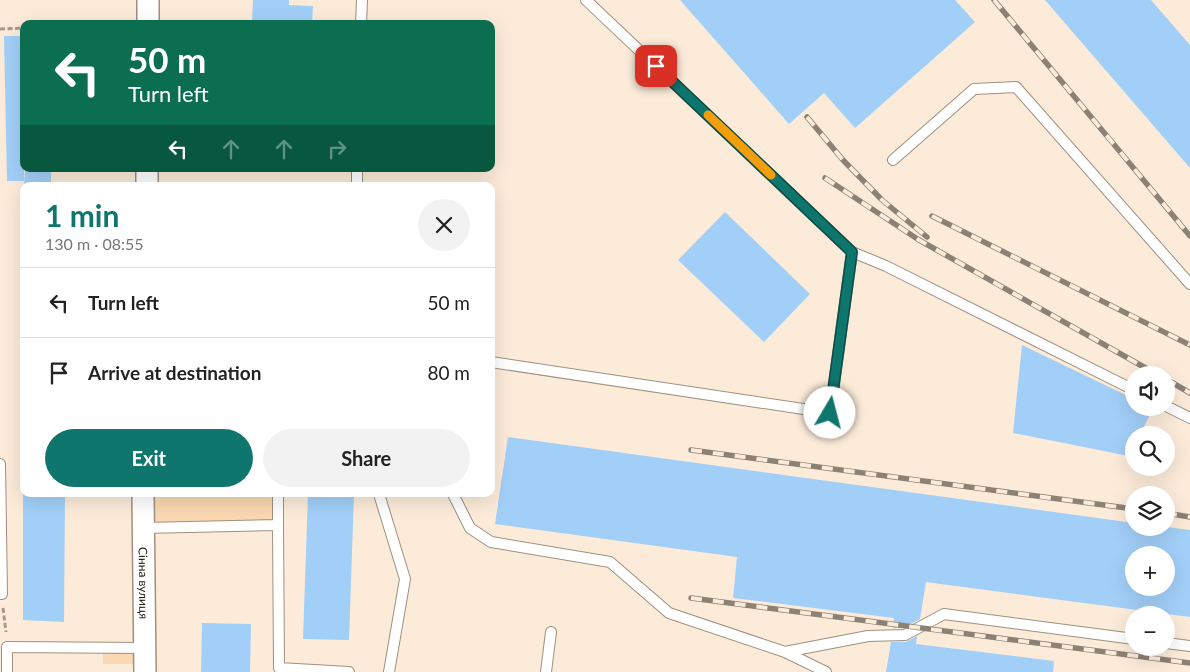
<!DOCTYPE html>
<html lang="en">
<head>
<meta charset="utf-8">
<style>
	:root { --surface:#fff; --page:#f2f2f2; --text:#222; --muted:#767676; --line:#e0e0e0; --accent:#0f766e }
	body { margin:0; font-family:Lato,sans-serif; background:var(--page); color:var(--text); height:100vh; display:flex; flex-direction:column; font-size:19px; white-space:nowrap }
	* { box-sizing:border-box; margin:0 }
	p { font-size:16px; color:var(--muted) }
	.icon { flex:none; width:28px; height:28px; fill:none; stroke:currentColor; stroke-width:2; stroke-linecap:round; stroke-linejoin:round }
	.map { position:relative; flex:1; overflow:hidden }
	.side { position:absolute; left:20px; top:182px; width:475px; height:315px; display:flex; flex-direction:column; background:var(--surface); border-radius:10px; box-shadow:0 5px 20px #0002 }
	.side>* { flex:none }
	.hud { position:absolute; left:20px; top:20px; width:475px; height:152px; border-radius:10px; box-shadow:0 5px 20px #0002; background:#0b6e4f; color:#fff; overflow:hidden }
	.buttons { position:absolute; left:1125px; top:366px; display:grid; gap:10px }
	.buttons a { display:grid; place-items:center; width:50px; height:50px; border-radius:50%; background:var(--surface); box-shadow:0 5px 20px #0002; font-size:25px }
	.pin { position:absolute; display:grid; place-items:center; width:42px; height:42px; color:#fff; margin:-21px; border-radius:10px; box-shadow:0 2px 8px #0006 }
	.me { position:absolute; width:55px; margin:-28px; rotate:8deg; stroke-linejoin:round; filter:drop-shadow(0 0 4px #0008) }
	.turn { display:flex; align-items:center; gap:18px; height:105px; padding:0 25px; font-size:22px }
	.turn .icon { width:65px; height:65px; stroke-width:2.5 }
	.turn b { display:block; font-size:35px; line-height:42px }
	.lanes { display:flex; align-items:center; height:48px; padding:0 25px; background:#0003; justify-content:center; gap:25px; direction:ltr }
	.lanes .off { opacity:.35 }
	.round { display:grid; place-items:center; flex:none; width:52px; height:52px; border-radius:26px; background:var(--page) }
	.headline { display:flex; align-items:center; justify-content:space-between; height:85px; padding:0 25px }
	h1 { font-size:30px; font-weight:700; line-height:38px; color:var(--accent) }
	.button { display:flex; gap:10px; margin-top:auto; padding:10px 25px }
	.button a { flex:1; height:58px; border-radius:30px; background:var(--accent); color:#fff; font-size:20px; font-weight:700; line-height:58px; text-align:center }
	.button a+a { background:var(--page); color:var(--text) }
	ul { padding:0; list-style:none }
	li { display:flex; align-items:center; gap:15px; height:70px; padding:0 25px; border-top:1px solid var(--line) }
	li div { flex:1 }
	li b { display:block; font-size:19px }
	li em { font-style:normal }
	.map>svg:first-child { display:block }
	.green { fill:#fad8b2 }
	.building { fill:#a2cff8; fill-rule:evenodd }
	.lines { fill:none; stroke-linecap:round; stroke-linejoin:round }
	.lane-casing { stroke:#9f907f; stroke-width:12 }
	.street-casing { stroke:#9f907f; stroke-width:24 }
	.path { stroke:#a79a8c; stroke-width:3; stroke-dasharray:5 2.5; stroke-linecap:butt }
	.lane { stroke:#fff; stroke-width:10 }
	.street { stroke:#fff; stroke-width:21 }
	.rail-casing { stroke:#8c8175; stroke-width:5.5 }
	.rail { stroke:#fcebd9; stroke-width:4; stroke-dasharray:11; stroke-linecap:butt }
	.route-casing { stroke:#0a4d48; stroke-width:12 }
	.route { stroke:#0f766e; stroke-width:9 }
	.slow { stroke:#f59e0b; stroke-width:9 }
	.labels { text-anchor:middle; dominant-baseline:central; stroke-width:5; stroke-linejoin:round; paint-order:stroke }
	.street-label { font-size:12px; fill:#241e17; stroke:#fcebd9 }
</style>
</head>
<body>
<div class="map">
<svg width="1190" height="672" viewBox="0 0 1190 672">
	<rect width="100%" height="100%" fill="#fcebd9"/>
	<path class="green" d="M155,494H278V525L155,527Z
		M103,653H135V664H103Z"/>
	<path class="building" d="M253,0H289V5L313,6L312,24H252Z
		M680,0H955L975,22L855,128L824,93L789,124Z
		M1045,0H1151L1190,45V168Z
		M4,36H24V181H7Z
		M25,169H51V186H24Z
		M725,212L810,294L764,342L678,260Z
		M1022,345L1134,399V408H1153L1140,435H1134V447L1129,456L1013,433Z
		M508,437L1134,523V528L1166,527L1190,530V617L926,582L920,619L903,628H893L894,618L733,598L737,557L495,524ZM1134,555H1166V588H1134Z
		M23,494H65L64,622L23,620Z
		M308,494H354L349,640L303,639Z
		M202,623L251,624L250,672H201Z
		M917,636L916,644L1054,661L1053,672H886L891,642H906Z"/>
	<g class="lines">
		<g class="lane-casing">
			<path id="lane" d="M586,0L852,252
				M361,24L362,0
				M893,160L974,89L1016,87L1190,284
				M357,186V169
				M491,362L830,413L852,252L886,266L1134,390
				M1166,406L1190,418
				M0,464L2,594H0
				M379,494L405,579L389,672
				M453,494L470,528L491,542L610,562L669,613L785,652L826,672
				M278,525L279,668L349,672
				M143,528L278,525V494
				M1166,643L1190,646
				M785,652L868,636L905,635L944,614L1134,639
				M7,672V647L145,648
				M546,672L551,632"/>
		</g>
		<g class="street-casing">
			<g id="street">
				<path d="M148,24V0"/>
				<path d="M147,186V169"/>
				<path id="s1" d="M143,494L145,672"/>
			</g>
		</g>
		<path class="path" d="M0,29L24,28
			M3,608L6,632"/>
		<use href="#lane" class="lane"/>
		<use href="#street" class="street"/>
		<g class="rail-casing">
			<path id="rail" d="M994,0L1190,236
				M807,117L843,160L882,200L927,237
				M825,178L919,240L1158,375
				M932,216L1190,345
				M1166,379L1190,393
				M691,450L1134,509
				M1166,513L1190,517
				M691,598L1190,663"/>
		</g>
		<use href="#rail" class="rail"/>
	</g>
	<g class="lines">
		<g class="route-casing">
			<path id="route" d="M656,66L852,252L830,413"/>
		</g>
		<use href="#route" class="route"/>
		<path class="slow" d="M708,115L771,175"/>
	</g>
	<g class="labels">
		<g class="street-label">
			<text stroke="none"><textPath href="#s1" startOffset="89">Сінна вулиця</textPath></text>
		</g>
	</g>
</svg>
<div class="buttons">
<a><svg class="icon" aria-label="sound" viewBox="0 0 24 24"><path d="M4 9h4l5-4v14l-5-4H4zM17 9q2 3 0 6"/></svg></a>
<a><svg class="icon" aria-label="search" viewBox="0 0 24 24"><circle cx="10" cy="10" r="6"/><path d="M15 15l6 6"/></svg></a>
<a><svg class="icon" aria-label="layers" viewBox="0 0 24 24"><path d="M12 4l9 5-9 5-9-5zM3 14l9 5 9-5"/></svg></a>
<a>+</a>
<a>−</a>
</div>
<div class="pin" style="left:656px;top:66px;background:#d93025"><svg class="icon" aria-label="arrive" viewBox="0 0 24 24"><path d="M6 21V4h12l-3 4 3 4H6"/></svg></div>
<svg class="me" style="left:830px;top:413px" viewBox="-20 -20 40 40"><circle r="19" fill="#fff"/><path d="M0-13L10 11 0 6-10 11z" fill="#0f766e"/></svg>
<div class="hud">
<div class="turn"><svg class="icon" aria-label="left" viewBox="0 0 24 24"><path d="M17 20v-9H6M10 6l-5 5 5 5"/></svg><div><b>50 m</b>Turn left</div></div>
<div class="lanes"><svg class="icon" aria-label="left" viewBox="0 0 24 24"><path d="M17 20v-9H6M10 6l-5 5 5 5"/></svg><svg class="icon off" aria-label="ahead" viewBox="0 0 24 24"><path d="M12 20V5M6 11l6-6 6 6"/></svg><svg class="icon off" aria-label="ahead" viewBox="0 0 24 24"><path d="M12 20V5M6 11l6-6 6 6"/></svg><svg class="icon off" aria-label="right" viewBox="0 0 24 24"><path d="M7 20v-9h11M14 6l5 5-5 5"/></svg></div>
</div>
<section class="side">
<div class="headline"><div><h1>1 min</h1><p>130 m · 08:55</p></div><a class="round"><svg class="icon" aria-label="close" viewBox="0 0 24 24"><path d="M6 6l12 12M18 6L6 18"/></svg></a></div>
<ul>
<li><svg class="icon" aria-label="left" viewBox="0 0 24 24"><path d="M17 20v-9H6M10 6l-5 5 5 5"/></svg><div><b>Turn left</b></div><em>50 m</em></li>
<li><svg class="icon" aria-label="arrive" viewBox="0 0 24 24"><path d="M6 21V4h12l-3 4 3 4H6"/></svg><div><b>Arrive at destination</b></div><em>80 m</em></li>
</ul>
<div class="button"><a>Exit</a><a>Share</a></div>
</section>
</div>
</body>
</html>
